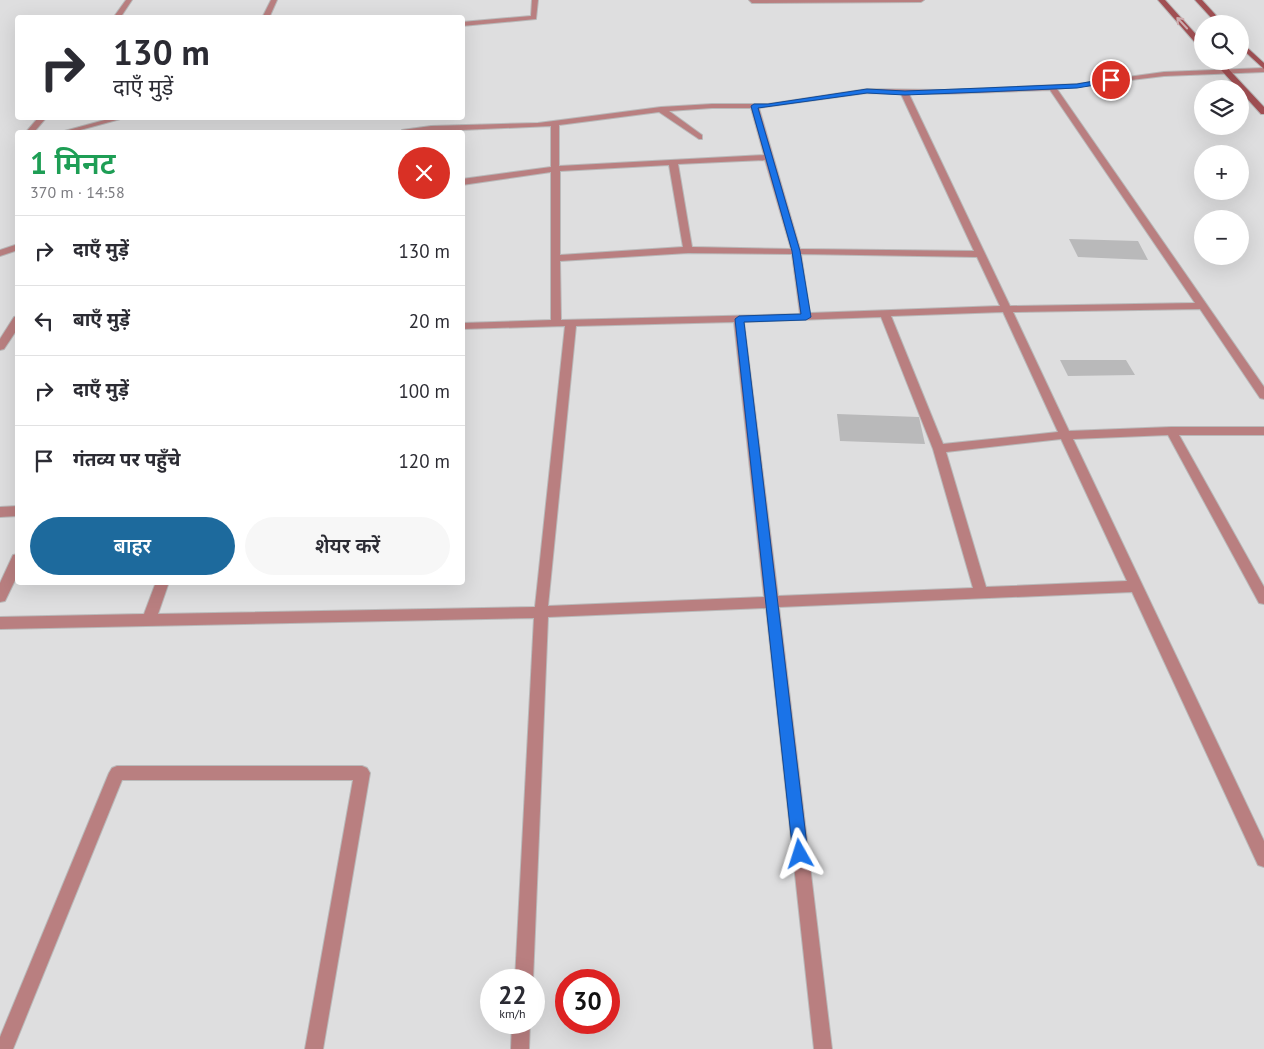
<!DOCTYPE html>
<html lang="hi">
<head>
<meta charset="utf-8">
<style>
	:root { --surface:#fff; --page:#f7f7f7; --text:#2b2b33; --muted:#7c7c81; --line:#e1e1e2; --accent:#1d6a9d }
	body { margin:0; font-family:"PT Sans","Noto Sans Devanagari",sans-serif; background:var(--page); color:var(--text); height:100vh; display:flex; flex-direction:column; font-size:19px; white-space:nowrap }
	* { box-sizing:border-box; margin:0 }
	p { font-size:16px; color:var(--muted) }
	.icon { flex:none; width:28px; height:28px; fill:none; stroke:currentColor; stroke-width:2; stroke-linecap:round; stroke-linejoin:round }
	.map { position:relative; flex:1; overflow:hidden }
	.side { position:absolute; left:15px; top:130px; width:450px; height:455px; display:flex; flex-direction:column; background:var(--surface); border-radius:5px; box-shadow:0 5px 20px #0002 }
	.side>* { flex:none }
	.guide { position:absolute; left:15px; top:15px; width:450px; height:105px; border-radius:5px; box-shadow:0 5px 20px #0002; background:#fff; color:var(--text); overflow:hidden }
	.controls { position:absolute; left:1194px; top:15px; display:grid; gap:10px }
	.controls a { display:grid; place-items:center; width:55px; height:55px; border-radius:50%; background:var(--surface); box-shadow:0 5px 20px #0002; font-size:25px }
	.speed { position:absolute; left:480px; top:969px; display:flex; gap:10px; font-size:25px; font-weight:700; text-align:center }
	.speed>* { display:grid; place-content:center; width:65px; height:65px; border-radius:50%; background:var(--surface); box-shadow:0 5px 20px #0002; line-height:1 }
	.speed small { font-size:12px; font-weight:400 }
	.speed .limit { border:8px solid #d22; background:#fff; color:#111 }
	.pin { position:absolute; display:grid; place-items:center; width:42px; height:42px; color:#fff; margin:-21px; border:2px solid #fff; border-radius:50%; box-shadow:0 1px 5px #0007 }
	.me { position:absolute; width:55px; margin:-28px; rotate:354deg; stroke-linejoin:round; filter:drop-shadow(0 0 4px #0008) }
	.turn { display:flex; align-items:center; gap:18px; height:105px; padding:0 15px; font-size:22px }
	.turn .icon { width:65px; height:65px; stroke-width:2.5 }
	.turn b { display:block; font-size:35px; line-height:42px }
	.round { display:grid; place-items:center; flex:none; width:52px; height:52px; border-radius:26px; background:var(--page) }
	.overview { display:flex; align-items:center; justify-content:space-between; height:85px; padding:0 15px }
	h1 { font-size:30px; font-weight:600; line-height:38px; color:#1e9e55 }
	.cta { display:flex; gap:10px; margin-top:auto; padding:10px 15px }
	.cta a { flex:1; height:58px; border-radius:30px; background:var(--accent); color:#fff; font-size:20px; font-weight:600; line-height:58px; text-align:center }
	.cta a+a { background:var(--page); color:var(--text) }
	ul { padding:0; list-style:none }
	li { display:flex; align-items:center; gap:15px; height:70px; padding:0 15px; border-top:1px solid var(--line) }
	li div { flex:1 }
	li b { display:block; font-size:19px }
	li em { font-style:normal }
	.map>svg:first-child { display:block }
	.building { fill:#b9b9ba }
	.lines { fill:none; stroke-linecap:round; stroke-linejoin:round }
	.street-casing { stroke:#b9b9b9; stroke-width:2 }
	.secondary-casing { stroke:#b9b9b9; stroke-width:2 }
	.street { fill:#b97f80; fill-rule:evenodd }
	.secondary { fill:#a14f53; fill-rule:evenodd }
	.oneway { stroke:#cdadaf }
	.route { fill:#1a73e8; stroke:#114b97 }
</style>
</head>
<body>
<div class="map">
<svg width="1264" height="1049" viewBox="0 0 1264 1049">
	<rect width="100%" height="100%" fill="#dededf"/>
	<path class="building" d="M1069,239L1138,241L1148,260L1078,257Z
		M1060,360H1126L1135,375L1068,376Z
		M837,414L919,417L925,444L840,441Z"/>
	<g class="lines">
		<g class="street-casing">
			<path id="street" d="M126,0H132L120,18H113Z
				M271,0H277L269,18H262Z
				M532,0H538L536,19L462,26V22L531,16Z
				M749,0H924L921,2L752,3Z
				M1264,68V72L1164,76L1057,89L1264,387V399L1260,398L1200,309L1013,312L1069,431L1171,427H1264V435H1179L1264,587V604L1259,603L1168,435L1073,439L1264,841V867L1258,865L1132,592L779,607L832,1049H814L766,608L548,617L533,980H515L534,618L0,629V617L144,614L156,582H169L158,614L535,607L565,326L462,329V323L551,320V172L462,185V179L551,167V126L418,132H401L402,130L431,126L538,123L661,107L712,104H768L867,89L945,90L1077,84L1164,72ZM1050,90L1195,303L1010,306L909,94H945ZM867,93L901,94L974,251L800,249L759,108ZM712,108H751L764,155L559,166V125L659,112L699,139H702V135L669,111ZM765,160L791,249L692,247L678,164ZM669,165L683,247L560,255V171ZM688,253L792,254L800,314L561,320L560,261ZM801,254L977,257L1000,306L810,313ZM1003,312L1058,432L943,444L891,316ZM881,317L933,449L973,588L778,596L744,322ZM734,322L764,597L548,606L576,326ZM1061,439L1127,581L986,587L946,452Z
				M38,118H46L34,132H26Z
				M112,118H124L73,132H61Z
				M18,244V250L0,256V250Z
				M18,316V328L4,349L0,350V339L14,317Z
				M18,506V516L0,517V507Z
				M18,554V574L5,601L0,602V583L13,555Z
				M117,766H362L367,768L370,773L323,1049H305L353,780H122L13,1049H0V1037L109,773L112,768Z
				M512,1022H530L529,1049H511Z"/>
		</g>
		<g class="secondary-casing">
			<path id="secondary" d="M1158,0H1165L1202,41V47H1199Z
				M1195,0H1202L1224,24H1217Z
				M1240,41L1264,63V69L1240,47Z
				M1213,61H1221L1264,107V114H1261Z"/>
		</g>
		<use href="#street" class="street"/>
		<use href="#secondary" class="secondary"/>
	</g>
	<defs><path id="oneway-shaft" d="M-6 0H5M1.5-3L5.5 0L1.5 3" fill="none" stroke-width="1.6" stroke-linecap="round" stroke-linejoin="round" transform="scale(1.25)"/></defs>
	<use class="oneway" href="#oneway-shaft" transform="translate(1182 23) rotate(-133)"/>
	<path class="route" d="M1111,78L1113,79V82L1077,88L984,92L905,95L867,93L758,108L800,251L811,317L806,320L744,322L808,854L806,860L800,862L795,860L793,854L735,319L739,316L801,314L792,251L751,106L754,104H768L867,89L905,91L984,88L1077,84Z"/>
</svg>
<div class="controls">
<a><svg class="icon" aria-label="search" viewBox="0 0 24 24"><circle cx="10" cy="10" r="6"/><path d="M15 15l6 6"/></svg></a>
<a><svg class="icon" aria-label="layers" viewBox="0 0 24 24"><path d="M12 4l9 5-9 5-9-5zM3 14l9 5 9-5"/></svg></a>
<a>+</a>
<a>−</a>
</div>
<div class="speed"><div>22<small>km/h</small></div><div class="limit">30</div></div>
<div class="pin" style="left:1111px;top:80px;background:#d93025"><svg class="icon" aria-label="arrive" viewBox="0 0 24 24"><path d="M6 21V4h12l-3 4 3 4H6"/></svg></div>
<svg class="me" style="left:800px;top:854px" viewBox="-20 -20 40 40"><path d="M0-17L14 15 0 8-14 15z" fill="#1a73e8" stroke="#fff" stroke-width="4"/></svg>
<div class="guide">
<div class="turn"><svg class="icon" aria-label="right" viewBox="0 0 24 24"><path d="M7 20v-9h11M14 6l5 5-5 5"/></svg><div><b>130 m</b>दाएँ मुड़ें</div></div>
</div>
<section class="side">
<div class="overview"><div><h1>1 मिनट</h1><p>370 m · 14:58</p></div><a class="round" style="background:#d93025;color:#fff"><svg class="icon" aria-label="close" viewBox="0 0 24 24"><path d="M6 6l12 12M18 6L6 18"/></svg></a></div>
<ul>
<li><svg class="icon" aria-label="right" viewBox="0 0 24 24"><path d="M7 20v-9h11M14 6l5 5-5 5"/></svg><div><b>दाएँ मुड़ें</b></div><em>130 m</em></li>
<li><svg class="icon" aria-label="left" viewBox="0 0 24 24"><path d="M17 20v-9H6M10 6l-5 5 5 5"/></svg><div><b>बाएँ मुड़ें</b></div><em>20 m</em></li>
<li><svg class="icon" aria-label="right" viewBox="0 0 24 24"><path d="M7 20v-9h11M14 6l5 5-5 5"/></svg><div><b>दाएँ मुड़ें</b></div><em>100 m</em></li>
<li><svg class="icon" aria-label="arrive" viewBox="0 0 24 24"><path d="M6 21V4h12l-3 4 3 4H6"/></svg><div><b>गंतव्य पर पहुँचे</b></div><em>120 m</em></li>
</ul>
<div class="cta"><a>बाहर</a><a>शेयर करें</a></div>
</section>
</div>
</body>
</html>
